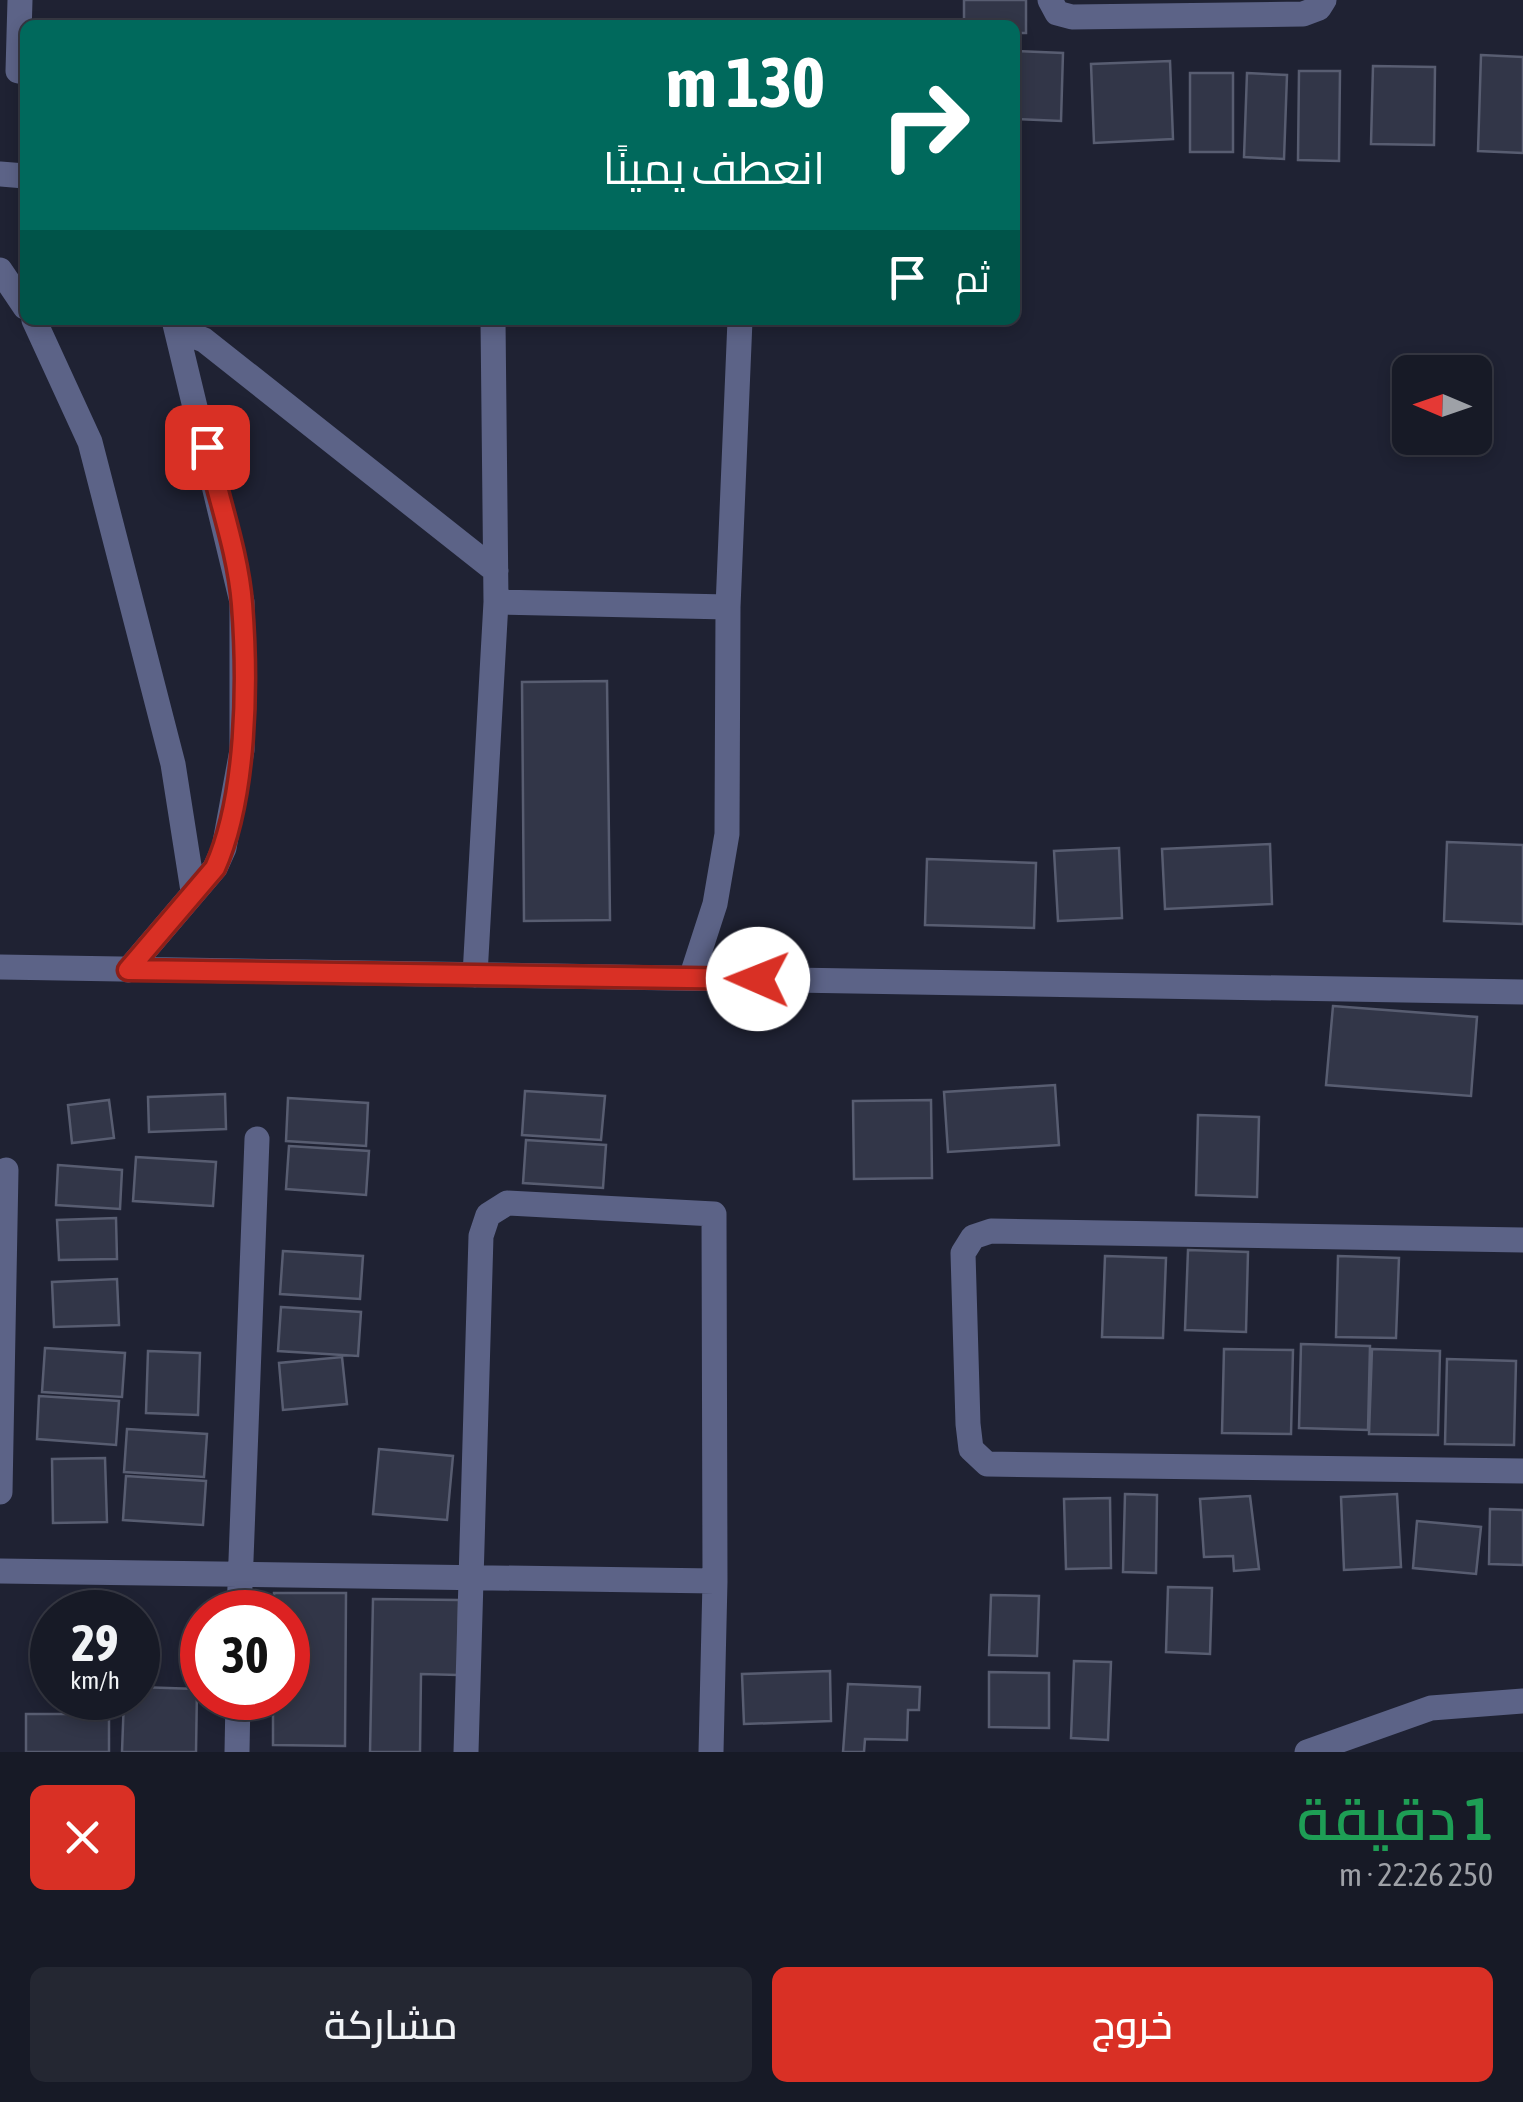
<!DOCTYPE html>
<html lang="ar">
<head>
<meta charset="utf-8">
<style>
	:root { --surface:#171a26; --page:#242732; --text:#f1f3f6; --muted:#9ea1a7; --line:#363843; --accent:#d93025 }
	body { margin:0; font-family:"Asap Condensed",Cairo,sans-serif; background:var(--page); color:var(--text); direction:rtl; height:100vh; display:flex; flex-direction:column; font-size:38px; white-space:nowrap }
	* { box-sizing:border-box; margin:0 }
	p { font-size:32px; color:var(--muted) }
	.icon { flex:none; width:55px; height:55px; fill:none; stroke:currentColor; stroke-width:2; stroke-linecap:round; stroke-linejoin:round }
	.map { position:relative; height:1752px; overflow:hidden; direction:ltr }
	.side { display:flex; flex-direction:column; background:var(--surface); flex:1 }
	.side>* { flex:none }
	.guide { position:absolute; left:20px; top:20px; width:1000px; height:305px; border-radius:15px; box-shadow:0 5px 15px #0003,0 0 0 2px var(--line); direction:rtl; background:#00695c; color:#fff; overflow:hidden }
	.needle { width:65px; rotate:272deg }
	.tools { position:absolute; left:1392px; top:355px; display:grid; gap:20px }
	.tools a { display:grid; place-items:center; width:100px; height:100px; border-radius:15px; background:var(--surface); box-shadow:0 5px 15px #0003,0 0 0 2px var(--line); font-size:50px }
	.speed { position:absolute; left:30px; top:1590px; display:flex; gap:20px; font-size:50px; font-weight:700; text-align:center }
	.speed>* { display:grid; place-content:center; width:130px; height:130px; border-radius:50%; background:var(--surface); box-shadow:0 5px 15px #0003,0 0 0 2px var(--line); line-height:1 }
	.speed small { font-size:25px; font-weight:400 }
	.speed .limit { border:15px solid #d22; background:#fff; color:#111 }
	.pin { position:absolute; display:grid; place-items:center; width:85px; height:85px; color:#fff; margin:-42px; border-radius:20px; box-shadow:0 5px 15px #0006 }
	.me { position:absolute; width:110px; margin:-55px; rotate:271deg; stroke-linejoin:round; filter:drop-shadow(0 0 8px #0008) }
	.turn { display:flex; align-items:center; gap:35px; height:210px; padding:0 30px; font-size:45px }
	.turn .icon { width:130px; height:130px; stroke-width:2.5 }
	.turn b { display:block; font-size:70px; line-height:85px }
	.then { display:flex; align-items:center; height:95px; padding:0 30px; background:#0003; gap:20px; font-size:38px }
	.round { display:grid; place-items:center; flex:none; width:105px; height:105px; border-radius:15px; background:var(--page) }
	.overview { display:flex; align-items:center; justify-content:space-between; height:170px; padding:0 30px }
	h1 { font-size:60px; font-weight:600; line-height:75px; color:#1e9e55 }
	.cta { display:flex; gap:20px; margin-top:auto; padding:20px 30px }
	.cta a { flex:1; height:115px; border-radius:15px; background:var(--accent); color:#fff; font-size:40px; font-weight:600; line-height:115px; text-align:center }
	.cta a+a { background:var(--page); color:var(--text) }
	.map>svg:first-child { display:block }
	.building { fill:#323648; stroke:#585d71; stroke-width:2.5 }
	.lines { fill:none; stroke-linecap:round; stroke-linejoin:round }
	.minor { stroke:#5c6387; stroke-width:25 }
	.route-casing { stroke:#8d1f18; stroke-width:25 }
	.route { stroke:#d93025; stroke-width:18 }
</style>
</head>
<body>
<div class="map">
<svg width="1523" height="1752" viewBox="0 0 1523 1752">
	<rect width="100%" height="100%" fill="#1f2233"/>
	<path class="building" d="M964,0H1026V33H1015V25H964Z
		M1015,51L1063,53L1061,121L1015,119Z
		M1481,55L1523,57V153L1478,151Z
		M1170,61L1173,139L1094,143L1091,64Z
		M1373,66L1435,67L1434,145L1371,144Z
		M1299,71H1340L1339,161L1298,160Z
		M1190,73H1233V152H1190Z
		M1247,73L1287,75L1284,159L1244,157Z
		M607,681L610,920L524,921L522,682Z
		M1447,842L1523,845V924L1444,921Z
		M1270,844L1272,904L1165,909L1162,849Z
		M1119,848L1122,918L1058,921L1054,851Z
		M927,859L1036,863L1034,928L925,925Z
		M1333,1006L1477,1017L1471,1096L1326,1085Z
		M1055,1085L1059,1145L948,1152L944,1092Z
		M525,1091L605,1096L601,1140L522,1135Z
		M225,1094L226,1129L149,1132L148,1097Z
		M288,1098L368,1103L366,1146L286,1141Z
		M109,1100L114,1138L72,1143L68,1105Z
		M931,1100L932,1178L854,1179L853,1101Z
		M1198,1115L1259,1117L1257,1197L1196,1195Z
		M526,1140L606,1145L603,1188L523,1183Z
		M289,1146L369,1151L366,1195L286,1189Z
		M136,1157L216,1162L213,1206L133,1201Z
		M58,1165L122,1170L120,1209L56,1205Z
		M116,1218L117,1259L59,1260L57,1220Z
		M1188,1250L1248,1252L1246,1332L1185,1330Z
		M283,1251L363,1256L360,1299L280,1294Z
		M1105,1256L1166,1258L1163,1338L1102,1337Z
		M1338,1256L1399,1258L1396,1338L1336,1337Z
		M117,1279L119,1325L54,1327L52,1282Z
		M281,1307L361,1312L358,1356L278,1351Z
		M1301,1344L1370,1346L1368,1430L1299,1428Z
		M45,1348L125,1353L122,1397L42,1392Z
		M1224,1349L1293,1350L1291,1434L1222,1433Z
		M1372,1349L1440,1351L1438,1435L1369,1434Z
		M148,1351L200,1353L198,1415L146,1413Z
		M342,1357L347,1404L283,1410L279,1363Z
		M1447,1359L1516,1361L1514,1445L1445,1444Z
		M39,1396L119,1401L116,1445L37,1439Z
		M127,1429L207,1434L204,1477L124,1472Z
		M379,1449L453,1456L447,1520L373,1514Z
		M105,1458L107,1522L53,1523L52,1459Z
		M126,1476L206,1481L203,1525L123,1520Z
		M1125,1494L1157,1495L1156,1573L1123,1572Z
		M1397,1494L1401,1567L1344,1570L1341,1497Z
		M1250,1496L1259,1569L1234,1571L1233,1556L1204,1557L1200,1499Z
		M1110,1498L1111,1568L1066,1569L1064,1499Z
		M1490,1509L1523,1510V1565L1489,1564Z
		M1417,1521L1481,1527L1476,1574L1413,1568Z
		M1168,1587L1212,1588L1210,1654L1166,1652Z
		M274,1593H346L345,1746L273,1745V1698H288V1612H274Z
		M991,1595L1039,1596L1037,1656L989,1655Z
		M373,1599L459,1600L458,1675L421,1674L420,1752H370Z
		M1074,1661L1111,1662L1108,1740L1071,1738Z
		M830,1671L831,1721L744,1724L742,1674Z
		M989,1672L1049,1673V1728L989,1727Z
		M848,1684L920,1687L919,1710H908L907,1740L865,1739L864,1752H843Z
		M138,1687L197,1689L196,1752H122L124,1698H138Z
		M26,1714H109V1752H26Z"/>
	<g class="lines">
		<path class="minor" d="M1050,0L1057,13L1072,17L1303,14L1319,8L1324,0
			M18,71L20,0
			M0,174L25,176
			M0,270L25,307
			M34,320L90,442L173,764L193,891
			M181,331L204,340L496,571
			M496,602L728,607
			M0,967L1523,992
			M128,970L215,868L224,848L242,750V602L174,320
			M475,975L496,602L493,320
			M691,978L715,904L727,834L728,607L740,320
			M1523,1240L991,1231L973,1237L963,1253L968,1424L971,1449L987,1464L1523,1471
			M0,1492L6,1170
			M0,1571L715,1581L711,1752
			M239,1612L257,1139
			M237,1752L238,1698
			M466,1752L481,1236L488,1215L507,1203L714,1214L715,1581
			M1307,1752L1431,1708L1523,1701"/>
	</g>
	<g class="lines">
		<g class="route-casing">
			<path id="route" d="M207,447C218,498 238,552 242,604C248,682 247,797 215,868L128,970L758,979"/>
		</g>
		<use href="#route" class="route"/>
	</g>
</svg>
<div class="tools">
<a><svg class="needle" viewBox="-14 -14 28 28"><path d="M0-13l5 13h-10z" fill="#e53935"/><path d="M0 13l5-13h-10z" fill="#9ea1a7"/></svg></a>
</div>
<div class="speed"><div>29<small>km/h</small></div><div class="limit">30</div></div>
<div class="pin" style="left:207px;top:447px;background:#d93025"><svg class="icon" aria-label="arrive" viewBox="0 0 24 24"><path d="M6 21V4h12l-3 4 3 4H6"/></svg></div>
<svg class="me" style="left:758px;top:979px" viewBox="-20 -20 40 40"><circle r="19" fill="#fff"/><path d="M0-13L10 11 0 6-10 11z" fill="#d93025"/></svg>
<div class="guide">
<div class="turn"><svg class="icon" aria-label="right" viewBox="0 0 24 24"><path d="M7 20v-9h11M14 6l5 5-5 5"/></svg><div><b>130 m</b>انعطف يمينًا</div></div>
<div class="then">ثم<svg class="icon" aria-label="arrive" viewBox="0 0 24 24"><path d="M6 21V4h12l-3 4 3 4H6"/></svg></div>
</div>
</div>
<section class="side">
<div class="overview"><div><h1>1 دقيقة</h1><p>250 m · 22:26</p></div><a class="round" style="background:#d93025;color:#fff"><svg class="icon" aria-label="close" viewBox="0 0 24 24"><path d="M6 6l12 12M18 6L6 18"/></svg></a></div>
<div class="cta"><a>خروج</a><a>مشاركة</a></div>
</section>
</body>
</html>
